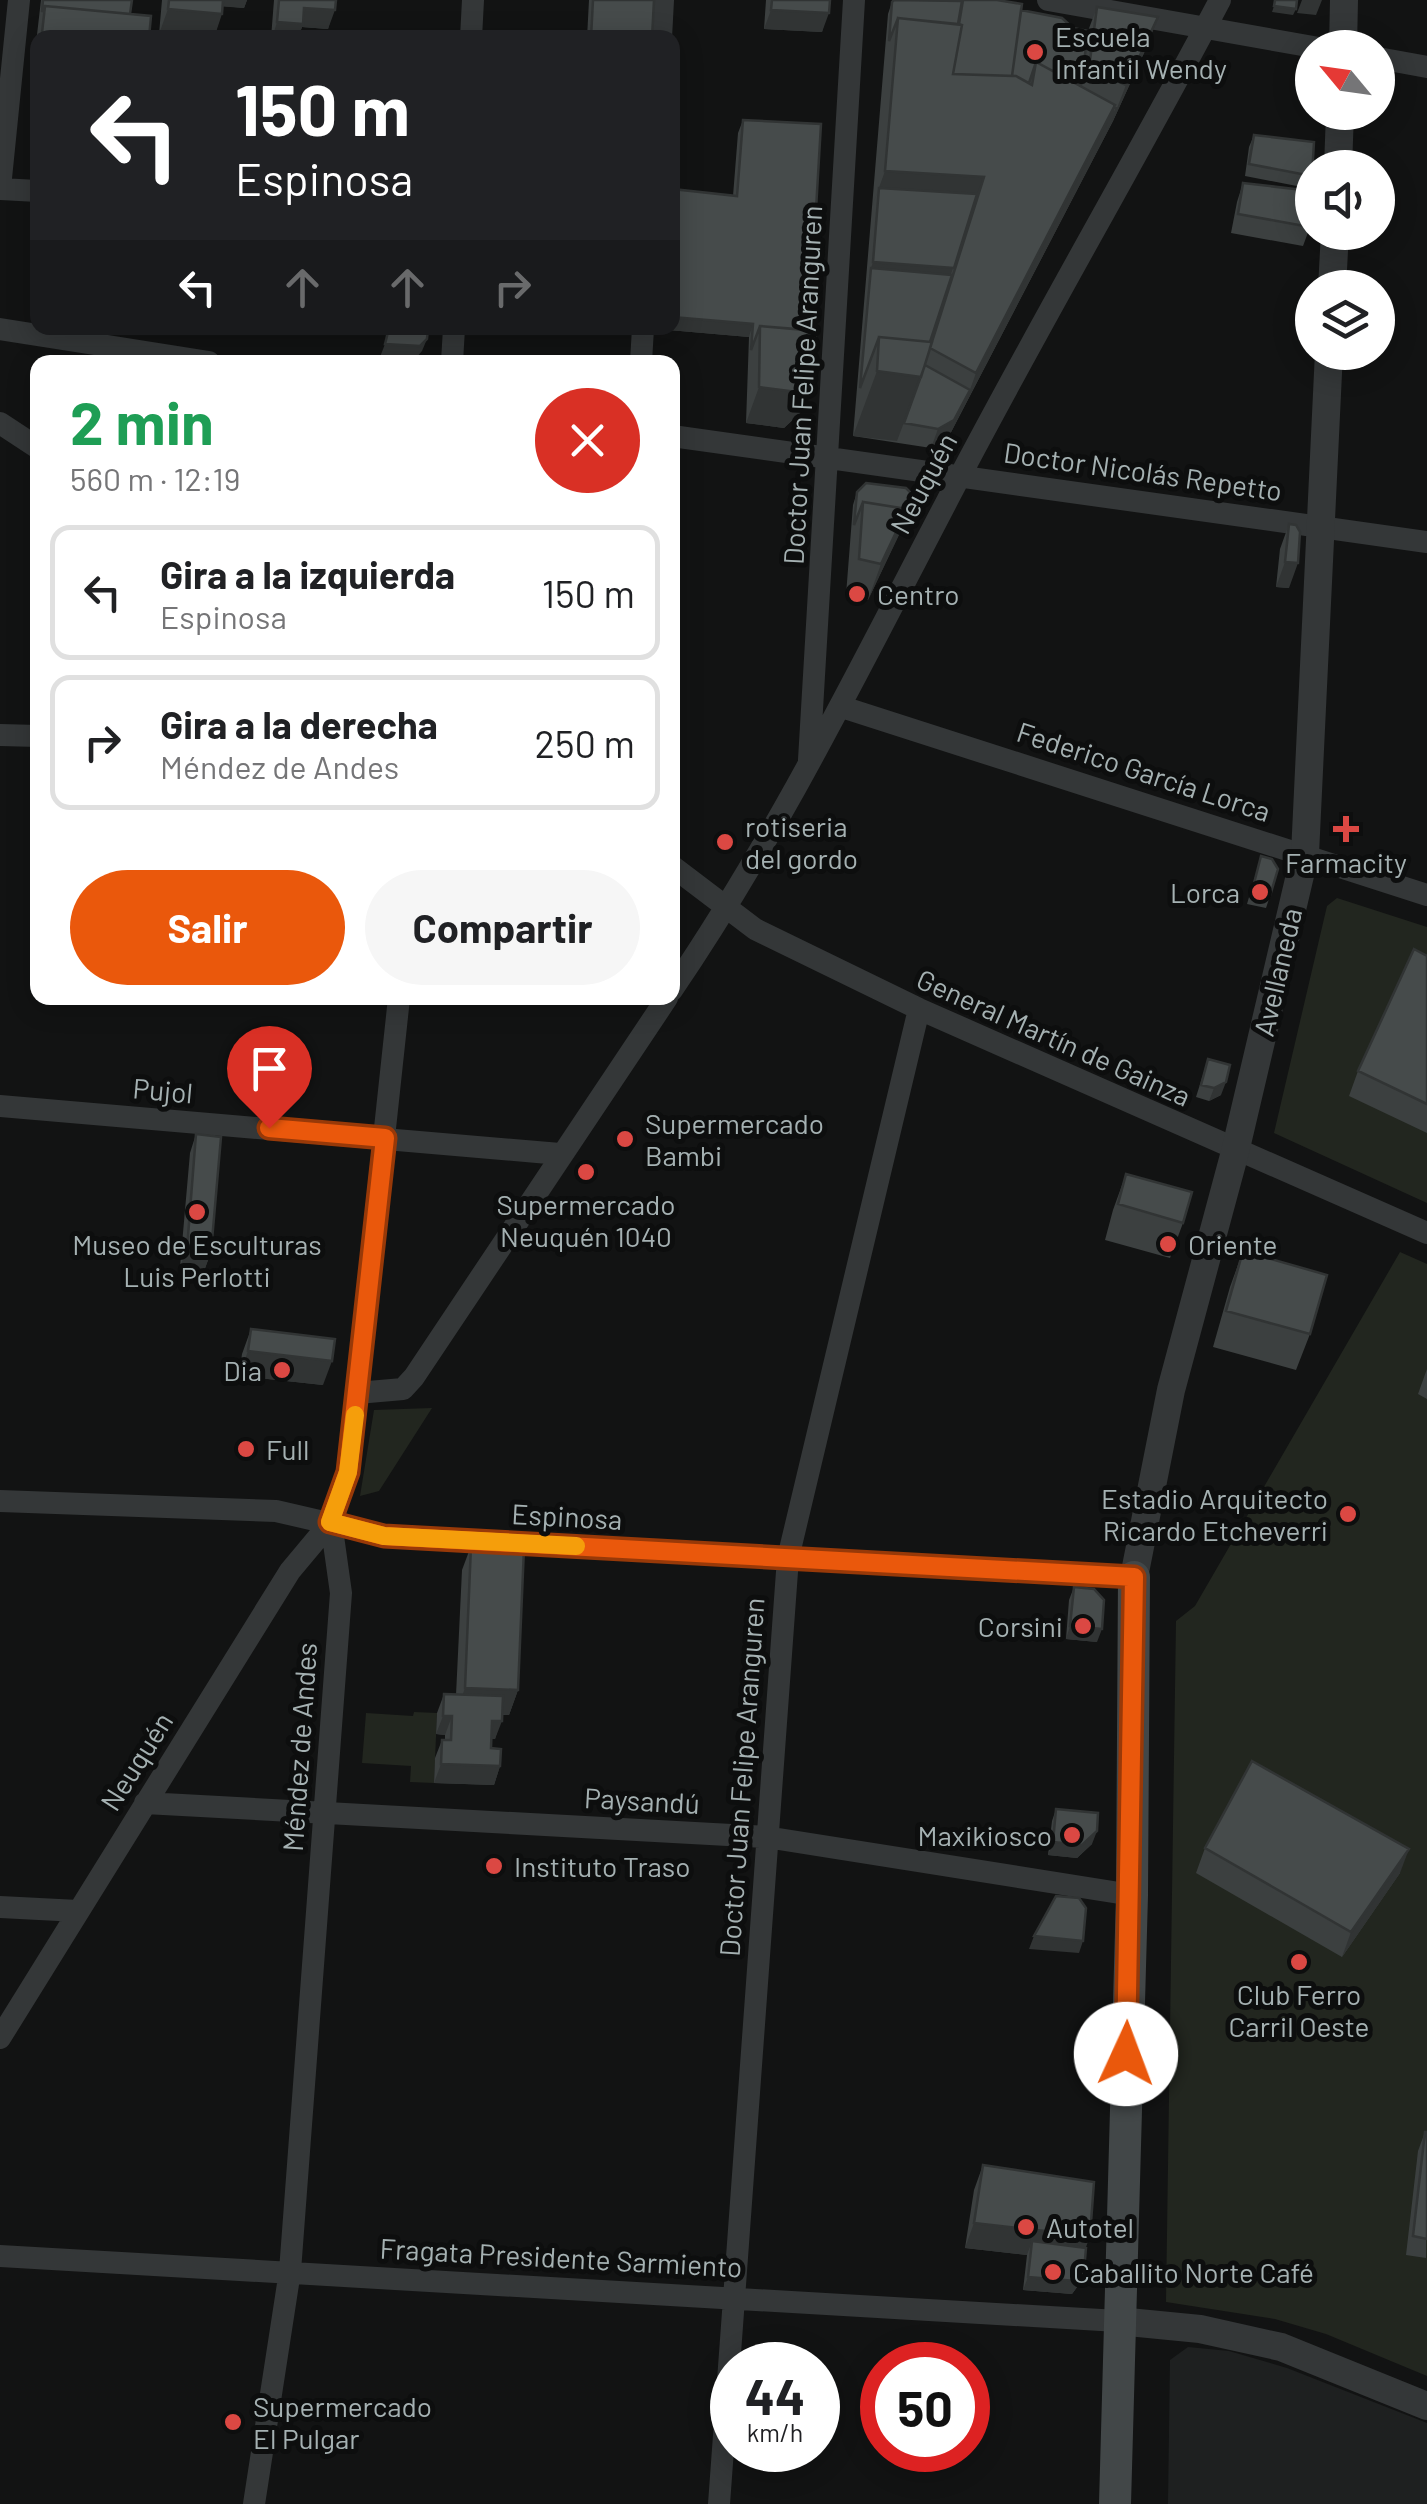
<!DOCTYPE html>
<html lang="es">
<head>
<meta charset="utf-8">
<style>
	:root { --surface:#fff; --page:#f6f6f6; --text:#202124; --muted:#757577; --line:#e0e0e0; --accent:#ea580c }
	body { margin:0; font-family:Barlow,sans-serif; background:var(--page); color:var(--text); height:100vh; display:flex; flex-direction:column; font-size:38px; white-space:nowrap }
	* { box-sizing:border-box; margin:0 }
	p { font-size:32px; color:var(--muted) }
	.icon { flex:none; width:55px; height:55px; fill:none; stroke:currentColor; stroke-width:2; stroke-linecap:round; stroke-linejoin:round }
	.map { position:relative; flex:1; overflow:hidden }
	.side { position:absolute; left:30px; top:355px; width:650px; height:650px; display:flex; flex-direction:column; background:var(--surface); border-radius:20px; box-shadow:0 5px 25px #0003 }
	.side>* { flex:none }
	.top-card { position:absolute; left:30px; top:30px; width:650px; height:305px; border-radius:20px; box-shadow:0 5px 25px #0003; background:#202124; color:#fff; overflow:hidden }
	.needle { width:65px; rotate:299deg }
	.controls { position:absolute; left:1295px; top:30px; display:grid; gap:20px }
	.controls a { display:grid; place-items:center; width:100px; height:100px; border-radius:50%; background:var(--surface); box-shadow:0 5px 25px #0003; font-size:50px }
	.speed { position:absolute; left:710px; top:2342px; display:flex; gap:20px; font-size:50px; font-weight:700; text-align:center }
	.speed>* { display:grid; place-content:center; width:130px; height:130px; border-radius:50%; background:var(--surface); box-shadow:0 5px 25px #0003; line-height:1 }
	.speed small { font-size:25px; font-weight:400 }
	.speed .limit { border:15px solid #d22; background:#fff; color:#111 }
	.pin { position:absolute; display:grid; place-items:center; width:85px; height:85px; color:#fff; margin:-102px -42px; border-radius:50% 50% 50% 0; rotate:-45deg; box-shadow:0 0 10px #0007 }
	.pin .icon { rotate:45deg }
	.me { position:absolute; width:110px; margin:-55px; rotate:2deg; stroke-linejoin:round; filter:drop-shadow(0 0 8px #0008) }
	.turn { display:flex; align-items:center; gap:35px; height:210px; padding:0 40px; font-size:45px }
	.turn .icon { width:130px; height:130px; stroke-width:2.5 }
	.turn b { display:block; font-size:70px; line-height:85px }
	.lanes { display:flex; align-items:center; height:95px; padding:0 40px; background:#0003; justify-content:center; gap:50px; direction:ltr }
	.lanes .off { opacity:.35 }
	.round { display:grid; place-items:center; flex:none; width:105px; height:105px; border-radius:52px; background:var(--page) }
	.head { display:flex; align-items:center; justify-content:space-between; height:170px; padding:0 40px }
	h1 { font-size:60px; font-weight:700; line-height:75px; color:#1e9e55 }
	.button { display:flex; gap:20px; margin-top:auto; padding:20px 40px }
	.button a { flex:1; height:115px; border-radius:60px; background:var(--accent); color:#fff; font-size:40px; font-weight:700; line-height:115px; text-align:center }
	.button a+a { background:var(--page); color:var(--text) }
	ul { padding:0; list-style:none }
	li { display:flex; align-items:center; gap:30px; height:135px; margin:0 20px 15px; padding:0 20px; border:5px solid var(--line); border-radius:20px }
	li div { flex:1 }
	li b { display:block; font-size:38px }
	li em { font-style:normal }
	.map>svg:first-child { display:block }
	.built { fill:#1e2020 }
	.green { fill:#22261f }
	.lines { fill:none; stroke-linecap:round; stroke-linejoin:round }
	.minor { stroke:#343738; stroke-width:22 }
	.tertiary { stroke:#343738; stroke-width:28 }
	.secondary { stroke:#424748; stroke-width:32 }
	.wall { fill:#3c4040 }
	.shaded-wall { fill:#313434 }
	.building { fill:#464b4b; stroke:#313434; stroke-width:2.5 }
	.route-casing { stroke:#983908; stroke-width:25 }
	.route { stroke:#ea580c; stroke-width:18 }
	.slow { stroke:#f59e0b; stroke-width:18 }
	.poi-dot { fill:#db4843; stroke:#0d0e0e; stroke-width:4 }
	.labels { text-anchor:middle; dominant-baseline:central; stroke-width:10; stroke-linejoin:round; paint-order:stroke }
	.poi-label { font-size:28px; fill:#a5b1b2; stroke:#0d0e0e; text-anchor:start }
	.street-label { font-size:28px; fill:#a5b1b2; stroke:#0d0e0e }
</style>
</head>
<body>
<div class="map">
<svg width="1427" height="2504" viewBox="0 0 1427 2504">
	<rect width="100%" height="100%" fill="#121313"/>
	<path class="built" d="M1188,2347L1229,2351L1287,2368L1427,2423V2504H1168L1170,2360Z"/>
	<path class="green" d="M1337,898L1427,927V1203L1274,1133L1327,906Z
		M1400,1252L1427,1264V2376L1326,2334L1275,2319L1166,2302L1176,1621L1195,1606Z
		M432,1408L379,1491L360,1496L374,1410Z
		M414,1712L437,1713L434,1783L410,1782L411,1766L362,1763L366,1713L413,1716Z"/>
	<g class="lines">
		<path class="minor" d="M1048,0L1319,48
			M471,38L473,0
			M661,38L663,0
			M1378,58L1427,67
			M0,188L19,0
			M0,189L38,191
			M0,329L209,362
			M452,362L454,328
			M641,362L643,328
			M0,423L38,448
			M672,436L1427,542
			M842,707L1427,895
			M0,735L38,736
			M809,760L854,0
			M672,866L755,929L919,1009L1427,1233
			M672,990C783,827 867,653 958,480C1043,318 1135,161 1220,0
			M0,1106L560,1154
			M357,1393L403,1389L414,1377L667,998
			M0,1501L276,1511L384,1536L1134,1577
			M145,1803L766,1837L1132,1895
			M0,1907L78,1911
			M0,2038L290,1571L331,1522
			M0,2256L1118,2321
			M254,2504L290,2271L341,1593L331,1522L348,1472L399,998
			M719,2504L788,1558L919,1009"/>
		<path class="tertiary" d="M1343,48L1344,0
			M1338,168L1340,112
			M1332,288L1335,232
			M1134,1577L1171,1390L1235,1152L1305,854L1329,352
			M1118,2321L1200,2329L1281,2347L1427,2406"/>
		<path class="secondary" d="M1115,2504L1132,1895L1134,1577"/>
	</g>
	<path class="wall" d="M41,0H132L130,14L149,38H38V52H35Z
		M162,0H247L244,8L223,6L214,38L159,34Z
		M274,0H336L328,29L302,27L298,38H271Z
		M589,0H654L652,38H587Z
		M766,0H830L822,32L764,29Z
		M997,0L1021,10L1073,28L1088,31L1097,7L1158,17L1144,53L1113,121L948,438L931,448L853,436L888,14L892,2Z
		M743,120L801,412L784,428L746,423L749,337L657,329V328H672L733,196L738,133Z
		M1254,135L1312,176L1307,188L1245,176L1249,147Z
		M1243,183L1310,227L1303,246L1231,233L1237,202Z
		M857,492L916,498L868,600L846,595L853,505Z
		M1289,524V588L1276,587L1280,549Z
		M1261,856L1270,896L1266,908L1247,904Z
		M1427,956V1133L1349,1096L1358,1071Z
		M1208,1059L1221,1095L1209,1101L1196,1097Z
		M196,1134L211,1252L204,1271L180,1267L190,1153Z
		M1126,1174L1183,1223L1170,1258L1105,1240L1113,1210Z
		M1243,1251L1310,1334L1296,1370L1213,1347L1230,1287Z
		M251,1329L323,1385L239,1376L242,1354Z
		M1427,1369V1399L1418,1394Z
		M471,1546L518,1690L509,1715H502L495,1739H491V1748L500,1766L494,1785L434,1783L435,1758L442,1740H445V1735L436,1734L437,1713L444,1694L456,1695L462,1570Z
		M1074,1587L1097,1642L1066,1639L1069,1600Z
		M1056,1809L1092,1844L1077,1858L1048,1855L1052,1821Z
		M1205,1848L1400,1873L1342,1957L1196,1873Z
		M1425,2132H1427L1426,2258L1406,2255L1418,2151Z
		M983,2165L1086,2248L1080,2283L1072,2294L1023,2290L1027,2255L965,2248L974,2190Z"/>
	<path class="shaded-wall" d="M219,0H247L244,8L216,6Z
		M1302,0H1322L1316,15L1297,13Z
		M1274,6L1296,9L1293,15L1272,12Z
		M304,8L335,10L328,29L302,27L298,38H272L277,22Z
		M168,9L222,14L214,38L159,34Z
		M771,10L829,13L822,32L764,29Z
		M1158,17L1144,53L1113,121L963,409L976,373L1115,105L1107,128L1117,108L1126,85Z
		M42,33L89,38H40Z
		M885,171L984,177L971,212L879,188L872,207Z
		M873,262L953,268L947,287L871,268Z
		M672,317L753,324L749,337L657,329V328H672Z
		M427,339L422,351L416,358L380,357L385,344Z
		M877,371L921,377L897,441L853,436Z
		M814,376L801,412L784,428L746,423L759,387Z
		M970,390L963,409L948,438L931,448L938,429Z
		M916,498L911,510L868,600L881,564L907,509Z
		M1285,562L1298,563L1289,588L1276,587Z
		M1226,1082L1221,1095L1209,1101L1214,1088Z
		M187,1249L211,1252L204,1271L180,1267Z
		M248,1351L332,1361L323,1385L239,1376Z
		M1070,1626L1102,1629L1097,1642L1066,1639Z
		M465,1688L518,1690L509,1715L456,1713Z
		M443,1716H452L445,1735L436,1734Z
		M492,1721H502L495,1739H486Z
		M441,1764L500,1766L494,1785L434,1783Z
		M1097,1831L1092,1844L1077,1858L1048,1855L1053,1842Z
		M1409,1849L1400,1873L1342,1957L1351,1932Z
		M1034,1936L1083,1941L1079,1953L1029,1949Z
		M974,2223L1090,2236L1081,2261L1032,2241L1027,2255L965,2248Z
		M1084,2271L1080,2283L1072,2294L1023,2290L1028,2277Z"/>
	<path class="building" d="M43,0H132L130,14L45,6L42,12Z
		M169,0H223L222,14L168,9Z
		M279,0H336L335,10L304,8L303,24L277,22Z
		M593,0H654L652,38H591Z
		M772,0H830L829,13L771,10Z
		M894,0L962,1L958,24L898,18L889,41L892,2Z
		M963,0H997L1022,4L1012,76L953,74L962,25L959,24Z
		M1275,0H1297L1296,9L1274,6Z
		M45,6L151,16L149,38H89L42,33Z
		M1097,7L1158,17L1126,85L1089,68Z
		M1021,10L1062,18L1073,28L1088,31L1081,86L1036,62L1029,83L1016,76H1012Z
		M898,18L962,25L953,74L1016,76L1032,85L1036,62L1115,105L976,373L930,348L984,177L885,171Z
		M1114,107L1117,108L1107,128Z
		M743,120L821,124L809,330L760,326L751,350L753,324L672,317V189L737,196Z
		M1254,135L1314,142L1312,176L1249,164Z
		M1243,183L1312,191L1310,227L1238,214Z
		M879,188L977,194L954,268L873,262Z
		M871,268L952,275L930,342L879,337L860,388Z
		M760,326L816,331L814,376L797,392L759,387Z
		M389,328H428L427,339L420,346L385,344Z
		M879,337L932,342L921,377L877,371Z
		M925,365L970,390L954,420L938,429L904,423Z
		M866,483L906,488L916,498L899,532L907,509L863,502L854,525L857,492Z
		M863,502L907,509L881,564L859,559Z
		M1289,524L1296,525L1300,532L1298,563L1285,562Z
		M1261,856L1272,859L1278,869L1270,896L1252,891Z
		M1414,949L1427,956V1104L1358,1071Z
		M1208,1059L1230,1065L1226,1082L1214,1088L1201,1085Z
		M196,1134L221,1137L211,1252L187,1249Z
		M1126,1174L1192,1192L1183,1223L1118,1204Z
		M1243,1251L1327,1275L1310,1334L1226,1311Z
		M251,1329L335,1339L332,1361L248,1351Z
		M471,1546L524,1548L518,1690L465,1688Z
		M1074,1587L1094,1589L1104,1600L1102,1629L1070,1626Z
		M444,1694L503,1696L502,1721H492L491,1748L501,1749L500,1766L441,1764L442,1740H451L452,1716H443Z
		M1252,1761L1409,1849L1351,1932L1205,1848Z
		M1056,1809L1098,1813L1097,1831L1082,1845L1053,1842Z
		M1056,1896L1079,1898L1086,1908L1083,1941L1034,1936Z
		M1425,2132H1427V2239L1413,2236Z
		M983,2165L1094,2182L1090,2236L974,2223Z
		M1032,2241L1086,2248L1084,2271L1076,2281L1028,2277Z"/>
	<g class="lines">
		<g class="route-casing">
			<path id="route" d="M269,1128L385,1138L348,1472L330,1522L384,1536L1134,1577L1126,2054"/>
		</g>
		<use href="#route" class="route"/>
		<path class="slow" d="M355,1415L348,1472L330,1522L384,1536L576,1546"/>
	</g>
	<g class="poi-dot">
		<circle cx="1035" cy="52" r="10"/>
		<circle cx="857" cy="594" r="10"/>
		<path d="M1341 814h10v10h10v10h-10v10h-10v-10h-10v-10h10z"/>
		<circle cx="725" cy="842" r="10"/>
		<circle cx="1260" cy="892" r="10"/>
		<circle cx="625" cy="1139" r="10"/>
		<circle cx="586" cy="1172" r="10"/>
		<circle cx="197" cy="1212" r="10"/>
		<circle cx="1168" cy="1244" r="10"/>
		<circle cx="282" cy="1370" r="10"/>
		<circle cx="246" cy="1449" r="10"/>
		<circle cx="1348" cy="1514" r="10"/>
		<circle cx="1083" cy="1626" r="10"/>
		<circle cx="1072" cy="1835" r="10"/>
		<circle cx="494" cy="1866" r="10"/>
		<circle cx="1299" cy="1962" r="10"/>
		<circle cx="1026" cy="2227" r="10"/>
		<circle cx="1053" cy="2272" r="10"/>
		<circle cx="233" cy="2422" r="10"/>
	</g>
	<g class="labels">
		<g class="poi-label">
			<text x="1055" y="36">Escuela<tspan x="1055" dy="32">Infantil Wendy</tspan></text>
			<text x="877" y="594">Centro</text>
			<text x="745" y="826">rotiseria<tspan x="745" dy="32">del gordo</tspan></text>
			<text x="1346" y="862" text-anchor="middle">Farmacity</text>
			<text x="1240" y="892" text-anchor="end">Lorca</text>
			<text x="645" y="1123">Supermercado<tspan x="645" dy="32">Bambi</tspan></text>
			<text x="586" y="1204" text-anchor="middle">Supermercado<tspan x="586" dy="32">Neuquén 1040</tspan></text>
			<text x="197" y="1244" text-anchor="middle">Museo de Esculturas<tspan x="197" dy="32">Luis Perlotti</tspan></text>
			<text x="1188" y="1244">Oriente</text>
			<text x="262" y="1370" text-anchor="end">Dia</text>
			<text x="266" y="1449">Full</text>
			<text x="1328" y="1498" text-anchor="end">Estadio Arquitecto<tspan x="1328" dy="32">Ricardo Etcheverri</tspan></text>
			<text x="1063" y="1626" text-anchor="end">Corsini</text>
			<text x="1052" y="1835" text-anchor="end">Maxikiosco</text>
			<text x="514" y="1866">Instituto Traso</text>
			<text x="1299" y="1994" text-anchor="middle">Club Ferro<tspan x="1299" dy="32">Carril Oeste</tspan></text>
			<text x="1046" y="2227">Autotel</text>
			<text x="1073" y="2272">Caballito Norte Café</text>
			<text x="253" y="2406">Supermercado<tspan x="253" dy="32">El Pulgar</tspan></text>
		</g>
		<g class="street-label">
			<text transform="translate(802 385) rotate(-87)">Doctor Juan Felipe Aranguren</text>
			<text transform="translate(1143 471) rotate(8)">Doctor Nicolás Repetto</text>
			<text transform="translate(923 483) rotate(-62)">Neuquén</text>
			<text transform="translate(1144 771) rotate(18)">Federico García Lorca</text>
			<text transform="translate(1277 972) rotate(-77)">Avellaneda</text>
			<text transform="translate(1054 1037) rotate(24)">General Martín de Gainza</text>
			<text transform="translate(163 1090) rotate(5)">Pujol</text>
			<text transform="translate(567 1516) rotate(3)">Espinosa</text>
			<text transform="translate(299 1747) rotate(-86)">Méndez de Andes</text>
			<text transform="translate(136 1761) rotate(-58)">Neuquén</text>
			<text transform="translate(741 1777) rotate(-86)">Doctor Juan Felipe Aranguren</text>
			<text transform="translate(642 1800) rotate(3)">Paysandú</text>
			<text transform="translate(561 2257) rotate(3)">Fragata Presidente Sarmiento</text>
		</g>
	</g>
</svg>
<div class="controls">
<a><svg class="needle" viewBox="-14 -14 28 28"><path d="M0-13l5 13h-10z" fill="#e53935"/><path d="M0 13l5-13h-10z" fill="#757577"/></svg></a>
<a><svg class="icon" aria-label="sound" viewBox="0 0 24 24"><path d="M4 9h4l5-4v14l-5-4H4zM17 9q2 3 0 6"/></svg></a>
<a><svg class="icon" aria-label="layers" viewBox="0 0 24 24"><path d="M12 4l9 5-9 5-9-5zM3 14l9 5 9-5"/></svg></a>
</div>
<div class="speed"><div>44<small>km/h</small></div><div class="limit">50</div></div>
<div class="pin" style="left:269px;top:1128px;background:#d93025"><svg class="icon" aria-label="arrive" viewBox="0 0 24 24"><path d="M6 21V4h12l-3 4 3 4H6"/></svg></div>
<svg class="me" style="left:1126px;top:2054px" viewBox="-20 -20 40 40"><circle r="19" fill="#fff"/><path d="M0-13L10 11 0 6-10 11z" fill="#ea580c"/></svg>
<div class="top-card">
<div class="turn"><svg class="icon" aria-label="left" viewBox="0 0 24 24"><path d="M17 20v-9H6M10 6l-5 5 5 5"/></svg><div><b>150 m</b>Espinosa</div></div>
<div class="lanes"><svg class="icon" aria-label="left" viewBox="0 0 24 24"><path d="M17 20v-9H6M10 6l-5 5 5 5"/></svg><svg class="icon off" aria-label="ahead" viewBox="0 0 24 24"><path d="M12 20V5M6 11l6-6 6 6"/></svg><svg class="icon off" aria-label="ahead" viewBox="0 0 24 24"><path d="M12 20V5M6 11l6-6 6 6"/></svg><svg class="icon off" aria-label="right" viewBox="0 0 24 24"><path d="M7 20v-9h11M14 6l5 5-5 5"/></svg></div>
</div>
<section class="side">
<div class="head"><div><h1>2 min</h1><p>560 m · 12:19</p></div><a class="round" style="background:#d93025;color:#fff"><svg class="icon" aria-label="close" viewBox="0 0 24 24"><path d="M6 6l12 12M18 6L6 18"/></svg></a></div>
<ul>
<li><svg class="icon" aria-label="left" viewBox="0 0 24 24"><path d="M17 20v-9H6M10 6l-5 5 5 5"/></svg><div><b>Gira a la izquierda</b><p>Espinosa</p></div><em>150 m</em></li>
<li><svg class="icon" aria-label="right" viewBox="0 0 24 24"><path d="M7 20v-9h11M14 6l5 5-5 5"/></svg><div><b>Gira a la derecha</b><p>Méndez de Andes</p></div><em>250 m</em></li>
</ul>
<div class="button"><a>Salir</a><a>Compartir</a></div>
</section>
</div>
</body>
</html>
